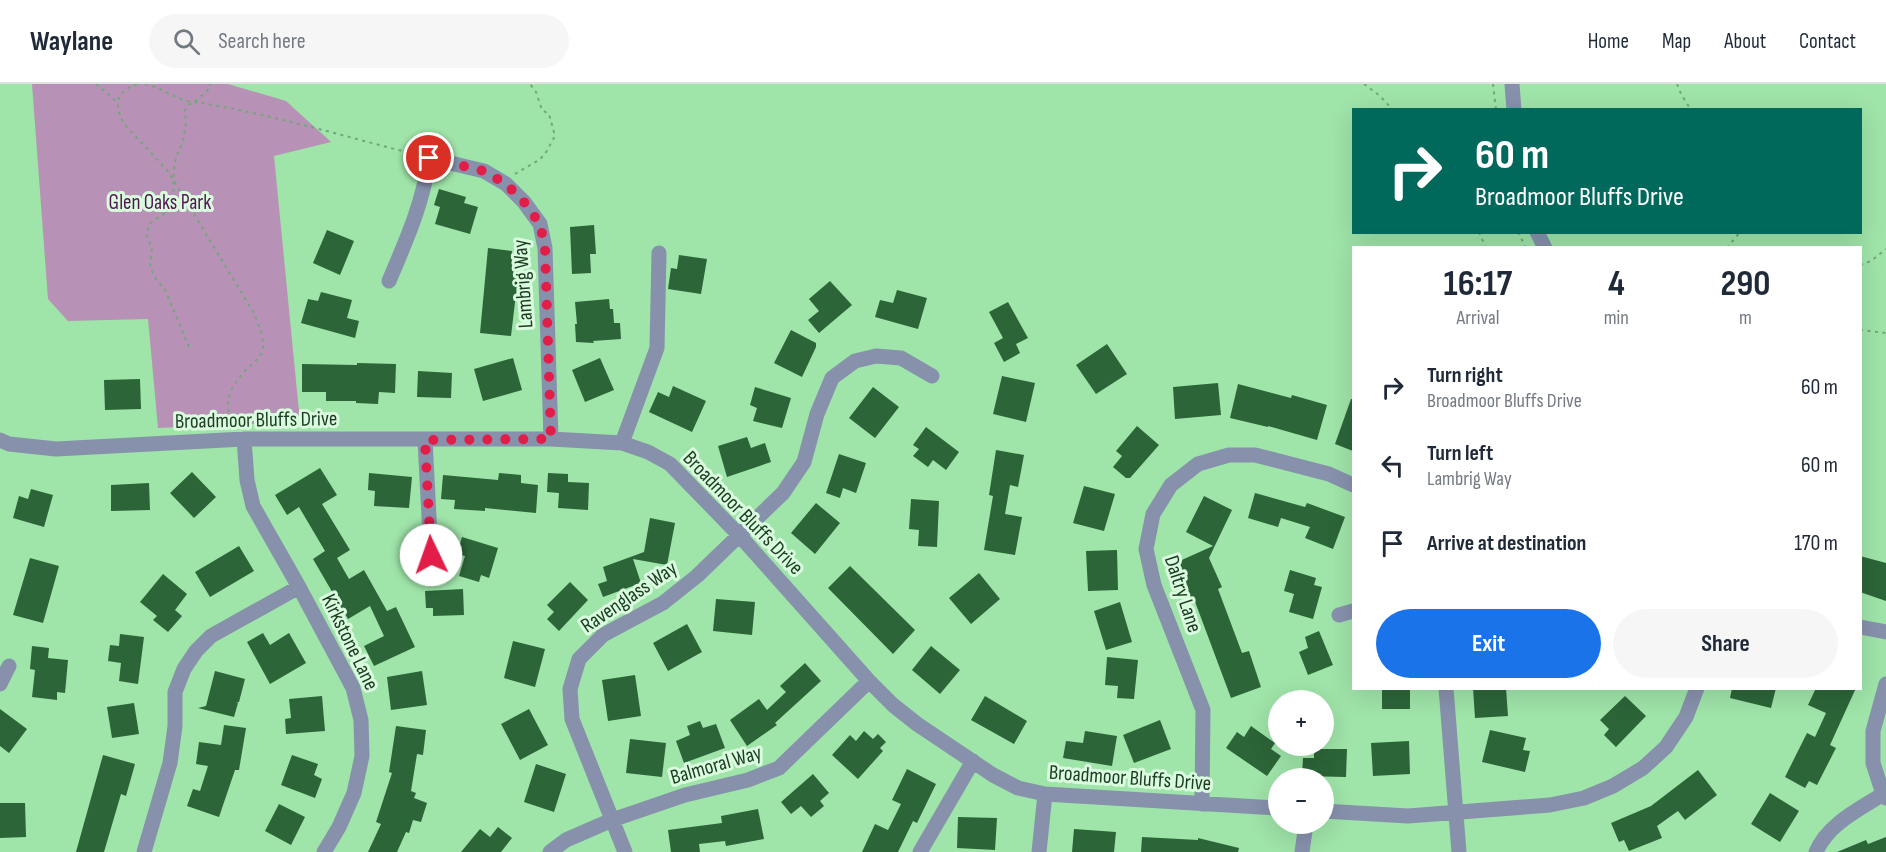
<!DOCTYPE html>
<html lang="en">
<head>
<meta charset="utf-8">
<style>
	:root { --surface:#fff; --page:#f6f6f7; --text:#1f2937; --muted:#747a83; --line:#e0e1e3; --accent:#1a73e8 }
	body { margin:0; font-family:"Sofia Sans Condensed",sans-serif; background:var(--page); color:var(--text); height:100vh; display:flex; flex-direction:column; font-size:22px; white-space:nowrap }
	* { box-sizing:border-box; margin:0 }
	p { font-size:20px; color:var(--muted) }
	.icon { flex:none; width:33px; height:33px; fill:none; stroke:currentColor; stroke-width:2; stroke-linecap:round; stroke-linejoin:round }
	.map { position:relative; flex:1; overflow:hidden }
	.drawer { position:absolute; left:1352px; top:162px; width:510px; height:444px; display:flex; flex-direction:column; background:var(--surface); border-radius:0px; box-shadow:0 6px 24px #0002 }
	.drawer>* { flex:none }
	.top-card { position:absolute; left:1352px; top:24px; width:510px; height:126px; border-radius:0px; box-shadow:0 6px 24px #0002; background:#00695c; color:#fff; overflow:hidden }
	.buttons { position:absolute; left:1268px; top:606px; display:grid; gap:12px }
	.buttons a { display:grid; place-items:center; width:66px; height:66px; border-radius:50%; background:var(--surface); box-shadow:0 6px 24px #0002; font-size:30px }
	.pin { position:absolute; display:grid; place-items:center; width:51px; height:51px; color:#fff; margin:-26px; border:3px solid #fff; border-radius:50%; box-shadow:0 2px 6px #0007 }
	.me { position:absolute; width:66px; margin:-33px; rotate:357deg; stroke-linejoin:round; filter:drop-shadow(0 0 4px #0008) }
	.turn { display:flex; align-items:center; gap:21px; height:126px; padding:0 24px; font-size:27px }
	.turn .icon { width:78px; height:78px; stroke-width:2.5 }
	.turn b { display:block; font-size:42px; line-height:51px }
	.eta { display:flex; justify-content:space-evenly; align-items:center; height:102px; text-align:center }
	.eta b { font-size:36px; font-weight:700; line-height:42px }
	.action { display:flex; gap:12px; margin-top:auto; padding:12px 24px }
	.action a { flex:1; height:69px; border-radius:36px; background:var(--accent); color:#fff; font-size:24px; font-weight:700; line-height:69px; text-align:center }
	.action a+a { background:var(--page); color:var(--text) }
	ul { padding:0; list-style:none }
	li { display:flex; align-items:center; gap:18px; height:78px; padding:0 24px }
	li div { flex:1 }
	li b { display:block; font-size:22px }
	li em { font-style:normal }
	header { display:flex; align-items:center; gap:36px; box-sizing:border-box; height:84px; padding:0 30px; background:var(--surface); border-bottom:2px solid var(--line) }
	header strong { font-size:28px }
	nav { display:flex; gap:33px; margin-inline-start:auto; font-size:21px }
	.search { width:420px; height:54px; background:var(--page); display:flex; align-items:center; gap:15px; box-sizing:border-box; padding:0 21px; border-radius:33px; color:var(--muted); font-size:22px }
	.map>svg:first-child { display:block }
	.green { fill:#b891b6 }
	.building { fill:#2c6538 }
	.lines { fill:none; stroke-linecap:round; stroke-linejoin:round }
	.path { stroke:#71a879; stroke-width:2; stroke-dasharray:3 4.5; stroke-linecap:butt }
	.minor { stroke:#8791ac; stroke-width:15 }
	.route { stroke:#e11d48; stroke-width:10; stroke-dasharray:0 18 }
	.labels { text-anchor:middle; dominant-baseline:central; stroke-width:6; stroke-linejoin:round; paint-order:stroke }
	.park-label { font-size:21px; fill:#541353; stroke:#dafcde }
	.street-label { font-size:21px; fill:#1d3a22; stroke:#dafcde }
</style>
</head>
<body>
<header>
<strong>Waylane</strong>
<div class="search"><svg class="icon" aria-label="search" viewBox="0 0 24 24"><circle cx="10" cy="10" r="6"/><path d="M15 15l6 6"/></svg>Search here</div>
<nav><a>Home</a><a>Map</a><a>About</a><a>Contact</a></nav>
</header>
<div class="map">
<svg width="1886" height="768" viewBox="0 0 1886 768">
	<rect width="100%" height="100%" fill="#9fe4a9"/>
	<path class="green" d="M32,0H228L286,17L331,58L274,72L300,338L158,344L148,235L68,237L48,215Z"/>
	<path class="building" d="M439,105L466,113L464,119L478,123L470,150L435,140L440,123L434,121Z
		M594,141L596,170H590L591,189L572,190L570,143Z
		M327,146L354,157L340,191L313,179Z
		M488,164L512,167L511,175L520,176L511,252L480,249Z
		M679,171L707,175L701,210L668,205L671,184L677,185Z
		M830,197L852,221L819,249L808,236L819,227L809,215Z
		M897,206L927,214L918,245L875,233L880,216L893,219Z
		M321,208L352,216L347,234L359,237L355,254L301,239L308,215L318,217Z
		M609,215L610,225H613L614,239H620L621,255L593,257L594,259L576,258L575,240H577L575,218Z
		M1008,218L1028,254L1016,260L1020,269L1004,278L994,259L1003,254L989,228Z
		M791,246L816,259V263L802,293L774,279Z
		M1107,260L1127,290L1096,310L1076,281Z
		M513,274L522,306L483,317L474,285Z
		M600,274L614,306L585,318L572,286Z
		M357,279L396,280L395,309L379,308L378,320L356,319V317H326V308H302V280L357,281Z
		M418,287L452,289L451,314L417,313Z
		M1002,292L1035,299L1026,338L993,330Z
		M140,295L141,325L105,326L104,296Z
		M1218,299L1221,331L1175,335L1173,303Z
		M1238,300L1291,314L1292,311L1327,321L1317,356L1268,342V343L1230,334Z
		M673,302L706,317L692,348L649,328L658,308L669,313Z
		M755,303L791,314L782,344L753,337L757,324L750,321Z
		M873,303L899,323L875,354L849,334Z
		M1351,315H1353V367L1335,360Z
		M1137,342L1159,361L1130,394H1126L1113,383L1122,372L1116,367Z
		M926,343L959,368L946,386L933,376L928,383L913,372L919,365L913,361Z
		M747,353L751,364L765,359L771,378L727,393L718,362Z
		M996,366L1024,371L1018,403L1010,401L1005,430L1022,433L1015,471L984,466L993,412L989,411Z
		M839,370L866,379L856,409L843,404L840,414L826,409Z
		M320,384L337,411L322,420L350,466L337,474L349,495L364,486L387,527L396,523L415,563L374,582L364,562L384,552L370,522L348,535L313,475L325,467L299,423L287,431L275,411Z
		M192,388L216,413L194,434L170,409Z
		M369,389L412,393L409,424L374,422L375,407L368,406Z
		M499,389L521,391V399L538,401L536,429L485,424V427L454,425L455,416L441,415L443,391L498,396Z
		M548,389L568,390V398L589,399L588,426L558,424L559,409L547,408Z
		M149,399L150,426L111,427V401Z
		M1084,402L1115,410L1104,447L1073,439Z
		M31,405L53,411L44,443L13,434L19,412L28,415Z
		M1255,409L1305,423L1307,419L1345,433L1333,465L1305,454L1310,443L1281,434L1278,443L1248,434Z
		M1204,412L1232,426L1209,474L1222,503L1218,505L1242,569L1249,567L1261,603L1231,614L1194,515L1192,516L1175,479L1213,462L1186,448Z
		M911,415L939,417L937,463L918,462L919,446L909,445Z
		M816,419L840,439L815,470L791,449Z
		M650,434L675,439L667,481L633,475L641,499L603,513L598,500L607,497L603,483L644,468Z
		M462,453L498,464L489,494L481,491L479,498L459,492L465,472L457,470Z
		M239,462L254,487L210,513L195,488Z
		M1117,466L1118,506L1088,507L1086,467Z
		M1860,472L1886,479V517L1860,508Z
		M30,474L59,482L43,539L13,531Z
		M850,482L915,546L893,570L828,504Z
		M1290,486L1316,494L1314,501L1322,503L1313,535L1289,528L1294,510L1284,507Z
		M979,489L1000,515L971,540L949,514Z
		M163,490L187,510L175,526L182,532L168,548L153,536L157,532L140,518Z
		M570,498L588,516L559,547L547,535L554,528L547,521Z
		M463,505L464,531L433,532V524H426L425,507Z
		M716,515L755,518L752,551L713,547Z
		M1120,518L1132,558L1106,566L1094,527Z
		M687,540L702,568L668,587L653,559Z
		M1319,547L1333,581L1308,591L1299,568L1308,564L1305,553Z
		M263,549L270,561L289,549L306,579L270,600L247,558Z
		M120,550L144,553L138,600L119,597L121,579L108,577L110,561L119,562Z
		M513,557L545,565L535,603L504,594Z
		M32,562L49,564L48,574L68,576L65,609L57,608V616L32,613L35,586L30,585Z
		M931,562L960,586L940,610L912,586Z
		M1107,573L1138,576L1134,615L1117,614L1118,602L1105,601Z
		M805,579L821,597L775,639L777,641L747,662L730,636L759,615L767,626L786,608L780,602Z
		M215,587L245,595L239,618L236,619H238L234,633L198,624L206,622Z
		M422,587L427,621L391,626L387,593Z
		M635,591L641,632L608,637L602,596Z
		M1382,604H1410V625H1382Z
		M1473,604H1506L1508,632L1475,634Z
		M1732,604H1776L1771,624L1730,614Z
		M1816,604H1856L1830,661L1836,664L1817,701L1809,697L1805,704L1785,693L1807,649L1815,653L1826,629L1808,621Z
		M322,612L325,647L286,650L285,635L291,634L289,615Z
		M985,612L1027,637L1014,660L971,636Z
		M1625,612L1646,632L1616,663L1604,651L1609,645L1600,636Z
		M134,619L139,650L112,654L107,623Z
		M0,625L27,645L9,669L0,662Z
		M529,625L548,661L520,676L501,640Z
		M1160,636L1171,665L1134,679L1123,651Z
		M700,637L703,644L716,640L725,664L684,679L676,657L690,651L687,642Z
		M224,641L246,644L239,686H235L219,733L187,722L193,705L200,707L208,682L196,680L199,658L221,661Z
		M396,642L426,646L423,671L417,670L411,707L416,709L414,714L427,719L421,738L413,736L409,749L406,748L397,768H368L381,740L376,738L392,689L389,688Z
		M1251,642L1275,659L1271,665L1281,672L1267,692L1226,664L1237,648L1244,653Z
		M1490,646L1526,654L1523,666L1530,667L1525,688L1482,678Z
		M864,647L873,655L878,650L886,658L880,664L883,667L858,695L832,671L850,651L856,657Z
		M1085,647L1117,652L1112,682L1063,674L1066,657L1083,659Z
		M630,655L666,659L662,693L626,689Z
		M1409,657L1410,690L1373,692L1371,659Z
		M1314,665H1347L1346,693L1302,692L1303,674H1314Z
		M103,671L135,680L126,712L121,710L104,768H76Z
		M292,671L318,680L314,691L322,695L315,714L281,701Z
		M536,680L566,690L554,728L524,718Z
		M907,685L936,700L917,739L913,737L898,768H862L875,740L888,746L901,720L892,716Z
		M1698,686L1717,711L1685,736L1678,727L1657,742L1662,754L1629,767L1624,756L1619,758L1611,739L1651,722Z
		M813,690L829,709L820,717L824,722L811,733L801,722L791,730L781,718Z
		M1770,709L1799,727L1780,758L1751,740Z
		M0,719H25L26,753L0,754Z
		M279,720L305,733L291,761L265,747Z
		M758,725L764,755L726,762L725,757L699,760L700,768H671L668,746L722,739L721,732Z
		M958,733L997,734L995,766L957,764Z
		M498,743L512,754L501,768H461L480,745L490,753Z
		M1074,745L1116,748L1114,768H1072Z
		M1142,753L1198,756V754L1239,764L1238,768H1141Z
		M1886,753V768H1837L1866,756L1868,760Z"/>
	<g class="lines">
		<path class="path" d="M96,0L114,15L116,20
			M137,0C114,8 114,23 125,41L167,86L174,97L255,231C258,241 266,257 262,268C259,275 252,280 247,285C231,301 221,320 234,340
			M145,0C161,3 173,14 188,17C264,28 339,51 414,70
			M1364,0L1380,12L1393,26
			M1493,0L1496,26
			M1677,0L1681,10L1691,26
			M515,90L539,76L545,70L555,52L549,30L542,26L536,8L530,0
			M1479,148L1486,164
			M1518,148L1526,164
			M1727,164L1740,148
			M1860,181L1871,177L1886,165
			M1860,246L1886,249
			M189,263L165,206L155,194L150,183L152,164L147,154L149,140L175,122L173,102L174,85L176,73L183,58L186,39L185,26L188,21L196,17L210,4V0"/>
		<path class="minor" d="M1512,0L1514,26
			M1537,148L1545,164
			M389,197C406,157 424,117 429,74L484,87L506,100L524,118L540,140L545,164L551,355
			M244,355L247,396L253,422L299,503L353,604L361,636L362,672L354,709L339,743L324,768
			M0,356L9,360L56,365L244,355H551L622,359L648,368L670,380L740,452L869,597L893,621L917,640L993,691L1018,704L1045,710L1278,724
			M425,356L431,471
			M622,359L657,264L659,169
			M1339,531L1353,527
			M1860,543L1886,548
			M0,600L9,582
			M1886,600L1873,647V679L1883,710L1886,714
			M1446,604L1459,768
			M1202,720L1203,626L1154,501L1146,465L1153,430L1171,401L1198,380L1229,371H1255L1329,390L1353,401
			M1323,727L1408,732L1550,721L1584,714L1613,702L1643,684L1666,663L1686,633L1697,604
			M144,768L170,679L175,642V608L184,585L196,567L211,552L299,503
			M550,768L566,756L612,736L685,711L748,696L779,684L869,597
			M625,768L572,635L570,605L579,575L603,551L663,519L697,492L783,409L804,378L817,330L832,294L855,277L876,272L901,274L932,292
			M920,768L973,677
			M1039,768L1045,710
			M1302,768L1306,740
			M1816,768C1828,740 1858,726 1883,710"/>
	</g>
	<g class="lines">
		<path class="route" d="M429,74L484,87L506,100L524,118L540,140L545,164L551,355L425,356L431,471"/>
	</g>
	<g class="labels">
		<g class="park-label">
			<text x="160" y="118">Glen Oaks Park</text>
		</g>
		<g class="street-label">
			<text transform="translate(523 200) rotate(-94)">Lambrig Way</text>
			<text transform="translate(256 336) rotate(-1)">Broadmoor Bluffs Drive</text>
			<text transform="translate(743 429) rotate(46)">Broadmoor Bluffs Drive</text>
			<text transform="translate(1183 510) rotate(72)">Daltry Lane</text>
			<text transform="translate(629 513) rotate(-34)">Ravenglass Way</text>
			<text transform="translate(350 558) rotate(64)">Kirkstone Lane</text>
			<text transform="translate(716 681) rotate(-16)">Balmoral Way</text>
			<text transform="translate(1130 694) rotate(4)">Broadmoor Bluffs Drive</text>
		</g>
	</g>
</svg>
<div class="buttons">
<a>+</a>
<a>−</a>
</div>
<div class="pin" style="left:429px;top:74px;background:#d93025"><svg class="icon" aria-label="arrive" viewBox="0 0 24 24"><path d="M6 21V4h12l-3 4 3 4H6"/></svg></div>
<svg class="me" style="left:431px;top:471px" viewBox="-20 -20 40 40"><circle r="19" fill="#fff"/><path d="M0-13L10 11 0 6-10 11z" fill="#e11d48"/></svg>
<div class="top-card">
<div class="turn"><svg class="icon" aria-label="right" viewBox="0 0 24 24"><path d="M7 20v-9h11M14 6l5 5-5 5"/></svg><div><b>60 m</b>Broadmoor Bluffs Drive</div></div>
</div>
<section class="drawer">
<div class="eta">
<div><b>16:17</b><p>Arrival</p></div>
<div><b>4</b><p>min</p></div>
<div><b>290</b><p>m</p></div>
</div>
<ul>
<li><svg class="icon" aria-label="right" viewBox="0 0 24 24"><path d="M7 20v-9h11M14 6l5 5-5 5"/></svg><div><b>Turn right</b><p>Broadmoor Bluffs Drive</p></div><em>60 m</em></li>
<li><svg class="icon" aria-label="left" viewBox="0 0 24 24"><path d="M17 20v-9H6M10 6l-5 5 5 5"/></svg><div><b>Turn left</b><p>Lambrig Way</p></div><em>60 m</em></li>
<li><svg class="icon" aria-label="arrive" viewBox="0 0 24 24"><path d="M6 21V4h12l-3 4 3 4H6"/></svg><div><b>Arrive at destination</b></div><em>170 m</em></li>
</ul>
<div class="action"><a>Exit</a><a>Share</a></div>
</section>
</div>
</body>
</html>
